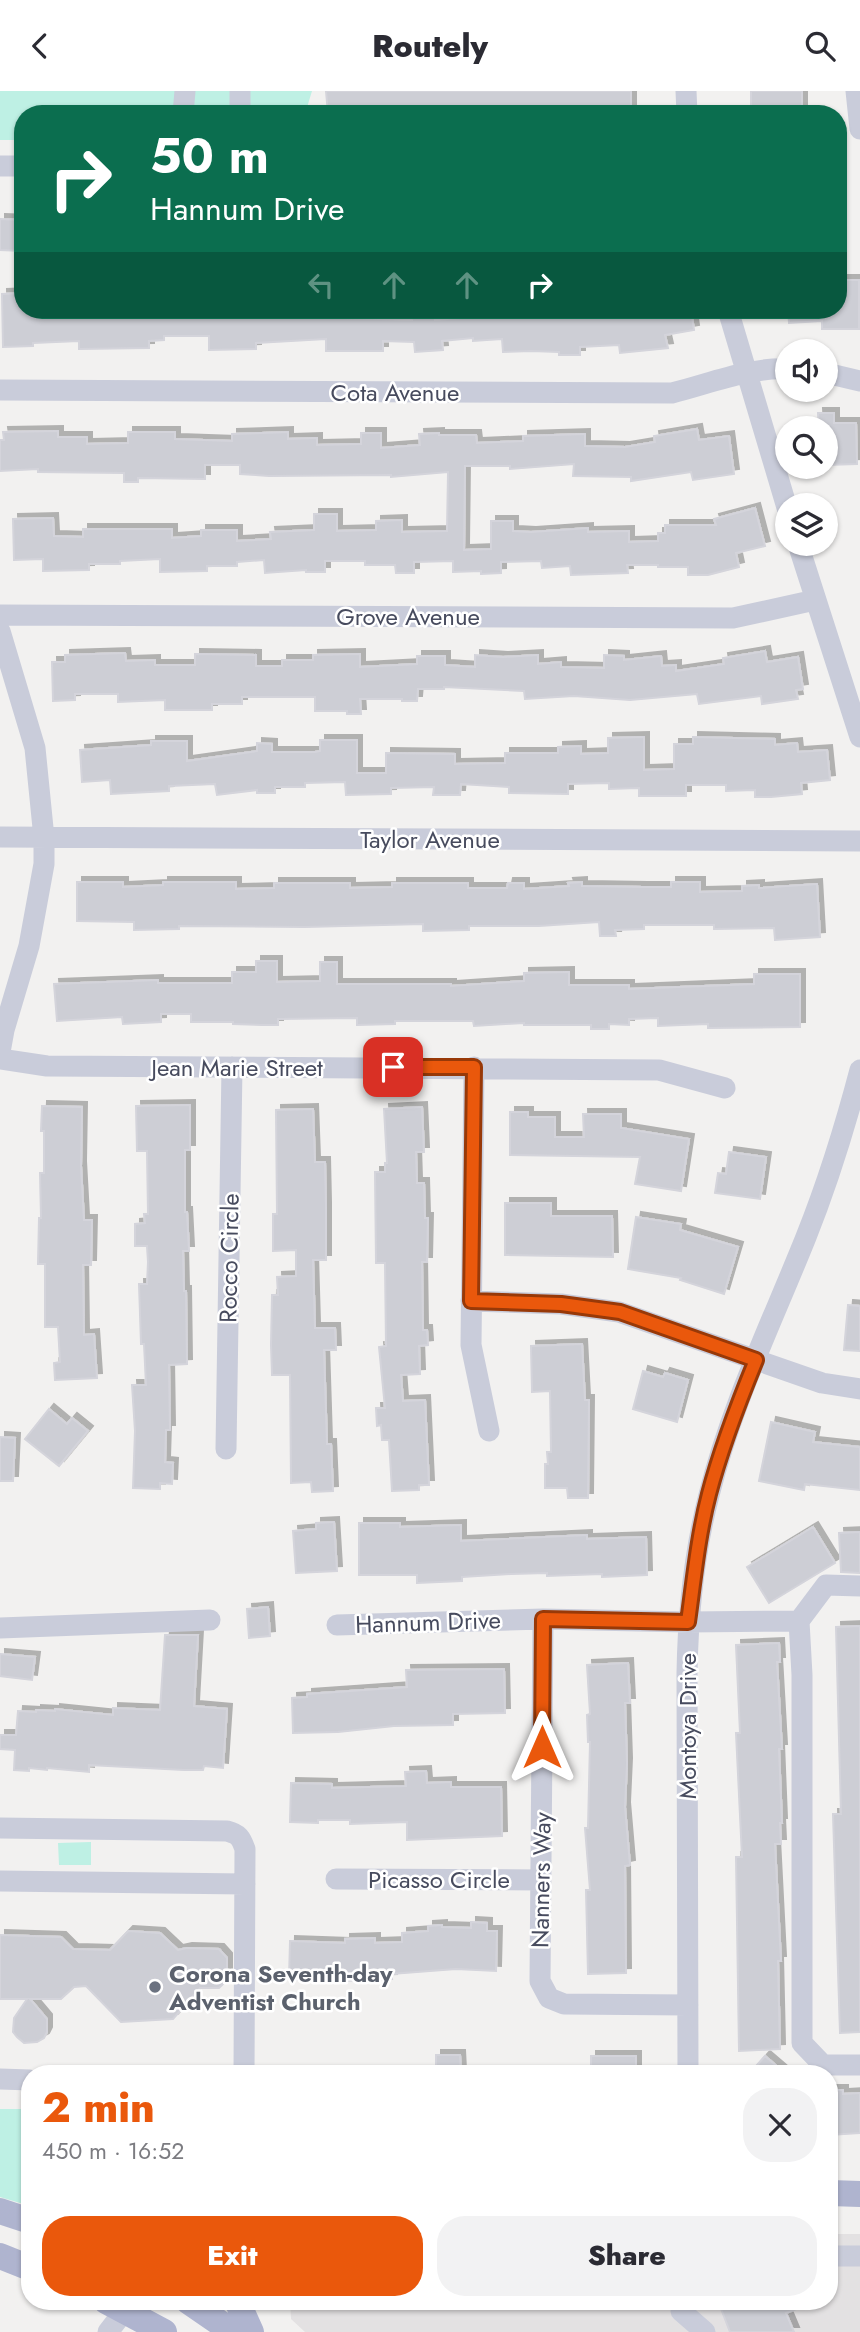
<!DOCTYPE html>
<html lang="en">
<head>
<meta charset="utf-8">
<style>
	:root { --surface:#fff; --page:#f2f2f3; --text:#2b2b33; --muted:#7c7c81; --accent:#ea580c }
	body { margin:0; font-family:Jost,sans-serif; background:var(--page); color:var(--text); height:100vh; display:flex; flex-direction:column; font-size:26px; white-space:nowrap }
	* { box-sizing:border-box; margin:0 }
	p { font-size:23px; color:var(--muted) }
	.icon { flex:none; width:38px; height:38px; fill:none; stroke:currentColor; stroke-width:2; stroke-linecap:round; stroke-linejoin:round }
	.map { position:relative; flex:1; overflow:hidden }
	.drawer { position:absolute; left:21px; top:1974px; width:817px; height:245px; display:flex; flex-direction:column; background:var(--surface); border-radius:28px; box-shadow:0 2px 5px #0004 }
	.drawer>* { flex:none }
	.banner { position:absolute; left:14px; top:14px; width:833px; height:214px; border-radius:28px; box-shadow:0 2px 5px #0004; background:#0b6e4f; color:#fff; overflow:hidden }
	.tools { position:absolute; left:775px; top:248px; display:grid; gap:14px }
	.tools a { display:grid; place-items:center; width:63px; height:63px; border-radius:50%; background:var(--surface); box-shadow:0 2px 5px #0004; font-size:35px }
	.pin { position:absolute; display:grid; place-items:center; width:60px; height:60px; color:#fff; margin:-30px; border-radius:14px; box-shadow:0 4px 10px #0006 }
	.me { position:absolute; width:77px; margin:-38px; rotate:0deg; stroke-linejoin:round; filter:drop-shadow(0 0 5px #0008) }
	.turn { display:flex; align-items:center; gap:24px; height:147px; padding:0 21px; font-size:32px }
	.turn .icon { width:91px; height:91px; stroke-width:2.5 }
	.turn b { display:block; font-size:49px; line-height:60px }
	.lanes { display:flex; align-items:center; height:66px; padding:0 21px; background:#0003; justify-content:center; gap:35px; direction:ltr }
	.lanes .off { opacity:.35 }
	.round { display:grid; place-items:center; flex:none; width:74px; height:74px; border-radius:28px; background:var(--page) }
	.summary { display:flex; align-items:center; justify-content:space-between; height:119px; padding:0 21px }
	h1 { font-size:42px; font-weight:800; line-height:52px; color:var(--accent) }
	.action { display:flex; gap:14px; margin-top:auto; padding:14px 21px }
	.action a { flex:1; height:80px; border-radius:28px; background:var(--accent); color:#fff; font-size:28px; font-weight:800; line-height:80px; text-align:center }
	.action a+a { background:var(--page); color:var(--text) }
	header { display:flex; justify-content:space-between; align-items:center; height:91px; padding:0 21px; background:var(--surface); font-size:32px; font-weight:800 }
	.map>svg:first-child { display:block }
	.education { fill:#e3e1e2 }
	.green { fill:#bef0e4 }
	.building { fill:#cdced5; stroke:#d4d4db; stroke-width:2; filter:url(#shadow) }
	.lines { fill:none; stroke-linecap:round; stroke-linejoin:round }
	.minor { stroke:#c9ccda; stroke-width:21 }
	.major { stroke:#afb4cf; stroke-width:26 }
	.route-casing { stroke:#983908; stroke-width:18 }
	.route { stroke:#ea580c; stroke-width:12 }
	.worship-dot { fill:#6b7280; stroke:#fff; stroke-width:2.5 }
	.labels { text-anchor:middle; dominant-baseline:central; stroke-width:5; stroke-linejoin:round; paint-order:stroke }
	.street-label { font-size:24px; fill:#474b5e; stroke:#fff }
	.worship-label { font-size:24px; font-weight:bold; fill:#5b616d; stroke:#fff; text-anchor:start }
</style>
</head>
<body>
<header><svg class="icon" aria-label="back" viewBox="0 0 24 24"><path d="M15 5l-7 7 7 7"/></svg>Routely<svg class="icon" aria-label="search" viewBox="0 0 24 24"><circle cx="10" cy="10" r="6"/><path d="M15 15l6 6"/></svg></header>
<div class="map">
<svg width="860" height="2241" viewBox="0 0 860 2241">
	<defs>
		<filter id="shadow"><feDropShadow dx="5" dy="-5" stdDeviation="0" flood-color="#0004"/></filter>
	</defs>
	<rect width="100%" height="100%" fill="#f2f1f0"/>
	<path class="education" d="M830,2143H860V2241H305L291,2228L290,2210H830Z"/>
	<path class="green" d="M0,0H312L305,23H23V49H0Z
		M91,1751V1774H59L58,1752Z
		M0,2018H30V2115L0,2106Z"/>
	<path class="building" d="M326,0H631V23H328Z
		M751,0H802V19L800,23H751Z
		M0,128L23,129V160L0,159Z
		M838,189H859V238H822V230L789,232L788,219H838Z
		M23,202V219H152V226H179V219H221V224H250V219H344V227L412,229L411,219H434L435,229L472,226L471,221L502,219H691L694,239L665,244L668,257L620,262L619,254L580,256V264H559V261L531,260L503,261L502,248L473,250V247L442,250L443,259L415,261L414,251L383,250V260H326V248L256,252V258L209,259V245H164V249L149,250V257L79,258V250L33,252V255L3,256L2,203Z
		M818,322H834V332H856L857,373L826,374V338H819Z
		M697,338L699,349L729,345L734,383L693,389L691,381L631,390V386L573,385L574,373L510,378V375H465L464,459L491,458V430H513V440L531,441L588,437V441L629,440V451L658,450V442H665V434H716L714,428L755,417L765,455L736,462L739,476L708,484H688V476H658V474H627L628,482L571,484L570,475L542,477L541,470L501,471V482L481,483V480L453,481V470L414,471V482H396L395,474H365V470H325V481H306V479L265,482L264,469L237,471V475H207V480L160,481V468L120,470V473H89V479L43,480V468L14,469L13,428L53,427L54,445L83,446V438H172V447L201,445V439H237V450L271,448L270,441L314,439V423H337V440L376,439V430L402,429V441L447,440L448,381L391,386V384L269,385L240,383V374H205V388L138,387V391H124V382L38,381V378L0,380V349H4L3,341L58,340V346H87V353L128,352V341H175V348L232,350V343L288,341V348L317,347V354L361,353V342H381V357L420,354L419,343L439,342V344H476L477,352L523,350V345L585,343V355L625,356L655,351L654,345Z
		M765,560L767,571L798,566L803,598L796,599L798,608L762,613L761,605L699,613L697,603L630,609L574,605L525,608L524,600L444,596V598H418L417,610H402V608H360L361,623H347V620H315V606H242V613H212V619H165V609L118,611V603H75V609L53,610L52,571H65V564L125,562L126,570L155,569V574H195V563L256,564V575H282V569H313V564L360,563V576L417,573V565H445V574L475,576V564L503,566L538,564V573L561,571V576L604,577V564L624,565V569L661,565L662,575L676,574V580L724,573L723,567Z
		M644,646V679L674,678V653H693V646L775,648V654L797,652L798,661L827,659L830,689L801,692L802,703L771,706H755V699L726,700V694H686V705H639V697L609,698V692L568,693V703L509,702V696L461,693L460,704H433L434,696L391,697V703L346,704L345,691L305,692V696H275V702H257V699L217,704L215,693L169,695V700L111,703L110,689L82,691L80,659L151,654V650H187V670L257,660V652L272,653V661H315L320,660V649H357V682H386V662L455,663V673L505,672V662H558V656L581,655V663L608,662V647Z
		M77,791H123V796L163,794V791H236V798L274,797V792H350V797L392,796V792H468V797H507L508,792H524V798L569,795L568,792L582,791V795L643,796H671V791H700V801L742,800V795L759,794V797L817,793L820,846L775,849L774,837L714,838V834H644V838L615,839L616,845H600L599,831L539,835H469V839L423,840V833L305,836L179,835V838L134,839V831L77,830Z
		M256,870H277V891L320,890V871H337V893H451V895L524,890V882L569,881V894H629V898L754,893V883H800V936L708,937V933L658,935V927L629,928V934L609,933V938H591V934H524V932L474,935L473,930H395V933L357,934V927L278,928V934H262L233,933V931H191V923H161V931L123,933L122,926L57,930L54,893L158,889V892H232V881H256Z
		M190,1014V1059H185V1121H187L189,1160H183L184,1200H186L187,1273L169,1274L170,1339H166L165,1371L173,1372L172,1393L160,1392V1398L133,1397L135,1340L132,1294H146L144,1253H141L139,1193H147L148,1171L147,1155H135V1133L145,1132L144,1123H148L147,1060H137L136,1015Z
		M42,1015L82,1016L81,1075L84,1129H92L91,1174H83L84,1244L94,1243L97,1287L55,1289L54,1272L60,1271L58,1236H45V1173H38L39,1127H41L40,1082H44V1040H41Z
		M422,1016L424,1061H416L417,1092H424L425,1127H428L427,1171H422L423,1239H427L428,1254L419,1255L420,1283L401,1284L403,1310L425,1309L429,1394H419V1399L392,1400L389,1349H382L381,1334L377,1335L376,1317H385L379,1256L386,1255L385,1172H376L375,1081H385V1072H387L384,1018Z
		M313,1018L315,1071H325L326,1116V1169H313L315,1237H335L336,1259H324L327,1353H331L333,1400L312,1401L311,1391L291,1392L290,1284H272L271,1254L272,1204H278L277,1186L296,1185V1159L273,1160V1123H277L276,1019Z
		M510,1021H528V1026H555V1046H584L583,1023H621V1037L689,1048L681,1100L635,1093L640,1066L510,1064Z
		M729,1061L766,1066L760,1108L715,1102L718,1082L726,1083Z
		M505,1112H551V1125H612L613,1166L505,1164Z
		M636,1126L681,1133L680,1139L738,1156L724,1203L680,1189L681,1187L628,1178Z
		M848,1214L860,1215V1260L844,1259Z
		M582,1253L585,1309H589L588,1407H568L567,1397H545V1373H548L547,1361H551L550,1300L532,1301L531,1255Z
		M643,1280L663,1286L665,1282L688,1289L677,1331L633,1318Z
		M49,1318L67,1333L72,1327L88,1340L59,1375L25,1348Z
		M771,1331L815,1341L813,1351L860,1356V1399L805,1393L804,1399L759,1390Z
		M0,1346L15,1347L13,1390H0Z
		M334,1431L337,1480L296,1482L293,1440L316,1438V1432Z
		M359,1432H400V1436L461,1434V1450L587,1444V1448L646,1446L647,1484L602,1486V1483L547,1485V1482L511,1483L462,1486V1490L417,1492V1484H359Z
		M813,1436L835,1472L769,1512L747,1476Z
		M860,1441V1482L841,1481L839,1442Z
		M268,1516L270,1545L249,1547L247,1518Z
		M860,1535V1941L840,1942L833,1723H841L836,1536Z
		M165,1544H198L194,1615L227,1618L223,1677L204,1675L203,1679H184L89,1674V1681L47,1677V1679L29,1677V1680L14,1679L15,1659L0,1658V1644H16L18,1620L36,1621V1619L55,1620V1618L113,1624V1617L160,1619Z
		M779,1552L780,1571H777L782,1658H779L782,1732H780L781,1753H775L781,1870H778L780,1958L739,1960L736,1766H742L736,1642H740L736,1554Z
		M0,1563L35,1566L32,1589L0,1585Z
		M628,1572L630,1612H625L627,1672L625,1716L630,1774L625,1775L626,1882L588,1883L586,1799H590L585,1737H588L590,1651H588L587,1624L590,1623L587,1574Z
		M504,1578L505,1622L453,1623V1634L394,1635L338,1641L293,1642L292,1607L307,1606V1603L407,1596L406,1579Z
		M426,1680L427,1692L451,1691V1696H501L502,1745L407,1749V1731L350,1733V1729H318V1732L290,1731L291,1692L332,1693V1697L406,1695L405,1681Z
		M471,1831L487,1832V1840H497L496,1880L456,1878L391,1883L392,1888L341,1890L289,1888L290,1850L345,1852V1848L375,1847V1852L402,1851V1842L428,1840V1835L442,1834V1836L471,1837Z
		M128,1840L160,1842L178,1859L187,1857L219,1858L227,1867V1889L219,1897H200L173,1928L121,1931L86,1895L74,1896L61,1908H30L47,1928V1941L44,1947L37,1951L24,1952L17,1946L13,1941L14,1927L27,1908H0V1844L61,1846L73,1858L110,1859Z
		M436,1964H460L461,1983H436Z
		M591,1965H636V1983H591Z
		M765,1965L786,1983H749Z
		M830,1999H843V2003L860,2002V2042L830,2044Z
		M718,2210H814V2211L786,2222L794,2241H730Z"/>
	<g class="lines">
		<path class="minor" d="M240,0V23
			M686,0L687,23
			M856,0L860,38
			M183,23L185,0
			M0,75H23
			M728,219L788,420
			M826,282L860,290
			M0,299L672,302C709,293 749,276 788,278
			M798,453L860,646
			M0,524L733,527L815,509
			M0,540L35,657L44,747V773L29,855L4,939L0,961
			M0,746L860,750
			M0,968L47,975L659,979L725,997
			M474,976L471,1254L489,1340
			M471,1210L561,1213L619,1221L822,1292L860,1298
			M226,1358L232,976
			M860,1495L826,1494L799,1530L802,1584V1952L823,1974H860
			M543,1528L540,1890L549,1907L564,1913L688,1914
			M337,1534L543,1528L688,1531L799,1530
			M0,1537L210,1529
			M0,1737L227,1740C239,1743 241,1747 245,1758L244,1983
			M336,1788L541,1789
			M0,1790L245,1793
			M688,1983L687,1582C688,1522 694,1462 709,1404C731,1315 772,1231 806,1146C828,1091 845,1036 860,979
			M0,1988L30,1989
			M830,2165H860
			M681,2220L705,2241
			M108,2241L125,2219"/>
		<path class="major" d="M830,2102L860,2103
			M0,2120L30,2130
			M0,2165L30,2177
			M106,2210L164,2241
			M188,2210L233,2241
			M237,2210L251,2241"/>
	</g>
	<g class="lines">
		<g class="route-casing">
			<path id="route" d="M393,976H474L471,1210L561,1213L620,1221L756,1269C738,1313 721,1357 709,1403C698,1445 694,1488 688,1531L543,1528L542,1656"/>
		</g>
		<use href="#route" class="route"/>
	</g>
	<circle class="worship-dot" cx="155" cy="1896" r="7"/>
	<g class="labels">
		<g class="street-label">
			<text x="395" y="301">Cota Avenue</text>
			<text x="408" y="525">Grove Avenue</text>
			<text x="430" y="748">Taylor Avenue</text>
			<text x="237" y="976">Jean Marie Street</text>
			<text transform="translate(229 1167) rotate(-89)">Rocco Circle</text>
			<text transform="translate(428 1531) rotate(-2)">Hannum Drive</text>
			<text transform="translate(687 1635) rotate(-90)">Montoya Drive</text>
			<text x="439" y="1788">Picasso Circle</text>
			<text transform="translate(541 1789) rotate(-89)">Nanners Way</text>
		</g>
		<g class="worship-label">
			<text x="169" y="1882">Corona Seventh-day<tspan x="169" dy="28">Adventist Church</tspan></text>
		</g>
	</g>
</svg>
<div class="tools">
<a><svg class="icon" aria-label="sound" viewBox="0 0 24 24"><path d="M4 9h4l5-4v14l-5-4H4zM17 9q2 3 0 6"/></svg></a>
<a><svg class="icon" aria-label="search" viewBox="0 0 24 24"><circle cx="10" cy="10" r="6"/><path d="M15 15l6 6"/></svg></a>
<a><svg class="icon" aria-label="layers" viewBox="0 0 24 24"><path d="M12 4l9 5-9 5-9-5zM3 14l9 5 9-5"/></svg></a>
</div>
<div class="pin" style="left:393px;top:976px;background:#d93025"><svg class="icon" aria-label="arrive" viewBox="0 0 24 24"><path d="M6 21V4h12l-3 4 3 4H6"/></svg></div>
<svg class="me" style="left:542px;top:1656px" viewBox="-20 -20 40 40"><path d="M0-17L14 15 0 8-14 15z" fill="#ea580c" stroke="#fff" stroke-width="4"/></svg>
<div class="banner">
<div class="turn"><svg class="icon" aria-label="right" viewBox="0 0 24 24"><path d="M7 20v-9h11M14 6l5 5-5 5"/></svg><div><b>50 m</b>Hannum Drive</div></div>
<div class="lanes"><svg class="icon off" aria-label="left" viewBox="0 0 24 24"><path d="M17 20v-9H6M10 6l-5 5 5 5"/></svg><svg class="icon off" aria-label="ahead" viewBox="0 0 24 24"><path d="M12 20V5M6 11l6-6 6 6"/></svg><svg class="icon off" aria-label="ahead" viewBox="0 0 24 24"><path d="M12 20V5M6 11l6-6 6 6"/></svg><svg class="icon" aria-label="right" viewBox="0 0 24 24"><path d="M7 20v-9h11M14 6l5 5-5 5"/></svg></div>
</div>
<section class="drawer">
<div class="summary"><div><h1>2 min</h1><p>450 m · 16:52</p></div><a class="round"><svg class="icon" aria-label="close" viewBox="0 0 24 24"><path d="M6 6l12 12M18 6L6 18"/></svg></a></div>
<div class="action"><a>Exit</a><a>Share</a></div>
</section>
</div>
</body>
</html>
